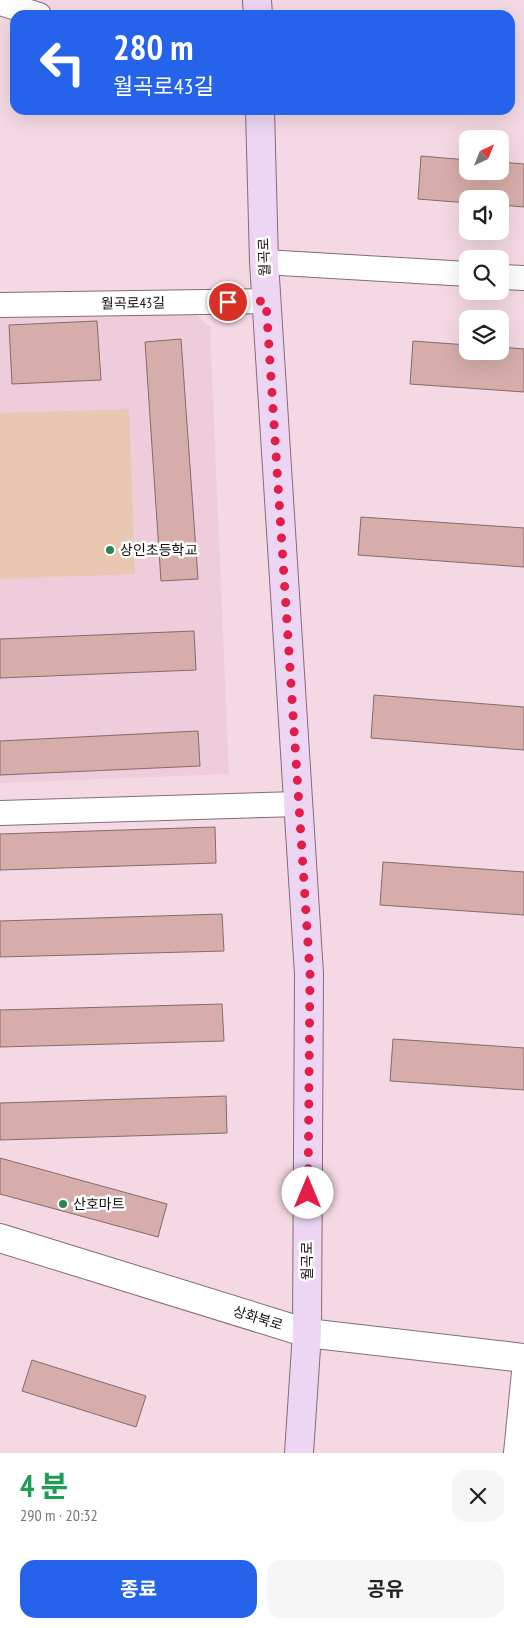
<!DOCTYPE html>
<html lang="ko">
<head>
<meta charset="utf-8">
<style>
	:root { --surface:#fff; --page:#f6f6f6; --text:#222; --muted:#767676; --accent:#2563eb }
	body { margin:0; font-family:"PT Sans Narrow","Noto Sans KR",sans-serif; background:var(--page); color:var(--text); height:100vh; display:flex; flex-direction:column; font-size:19px; white-space:nowrap }
	* { box-sizing:border-box; margin:0 }
	p { font-size:16px; color:var(--muted) }
	.icon { flex:none; width:28px; height:28px; fill:none; stroke:currentColor; stroke-width:2; stroke-linecap:round; stroke-linejoin:round }
	.map { position:relative; height:1453px; overflow:hidden }
	.sheet { display:flex; flex-direction:column; background:var(--surface); flex:1 }
	.sheet>* { flex:none }
	.banner { position:absolute; left:10px; top:10px; width:505px; height:105px; border-radius:15px; box-shadow:0 5px 20px #0002; background:#2563eb; color:#fff; overflow:hidden }
	.needle { width:32px; rotate:43deg }
	.fabs { position:absolute; left:459px; top:130px; display:grid; gap:10px }
	.fabs a { display:grid; place-items:center; width:50px; height:50px; border-radius:10px; background:var(--surface); box-shadow:0 5px 20px #0002; font-size:25px }
	.pin { position:absolute; display:grid; place-items:center; width:42px; height:42px; color:#fff; margin:-21px; border:2px solid #fff; border-radius:50%; box-shadow:0 1px 5px #0007 }
	.me { position:absolute; width:55px; margin:-28px; rotate:0deg; stroke-linejoin:round; filter:drop-shadow(0 0 4px #0008) }
	.turn { display:flex; align-items:center; gap:18px; height:105px; padding:0 20px; font-size:22px }
	.turn .icon { width:65px; height:65px; stroke-width:2.5 }
	.turn b { display:block; font-size:35px; line-height:42px }
	.round { display:grid; place-items:center; flex:none; width:52px; height:52px; border-radius:15px; background:var(--page) }
	.headline { display:flex; align-items:center; justify-content:space-between; height:85px; padding:0 20px }
	h1 { font-size:30px; font-weight:700; line-height:38px; color:#1e9e55 }
	.primary-button { display:flex; gap:10px; margin-top:auto; padding:10px 20px }
	.primary-button a { flex:1; height:58px; border-radius:15px; background:var(--accent); color:#fff; font-size:20px; font-weight:700; line-height:58px; text-align:center }
	.primary-button a+a { background:var(--page); color:var(--text) }
	.map>svg:first-child { display:block }
	.built { fill:#efccdb }
	.green { fill:#e8c8b2 }
	.building { fill:#d6adaa; stroke:#856a68 }
	.lines { fill:none; stroke-linecap:round; stroke-linejoin:round }
	.minor-casing { stroke:#846c76; stroke-width:26 }
	.tertiary-casing { stroke:#846c76; stroke-width:30 }
	.secondary-casing { stroke:#846c76; stroke-width:30 }
	.minor { stroke:#fff; stroke-width:24 }
	.tertiary { stroke:#fff; stroke-width:28 }
	.secondary { stroke:#ecd6f3; stroke-width:28 }
	.route { stroke:#e11d48; stroke-width:9; stroke-dasharray:0 16.2 }
	.poi-dot { fill:#2b8358; stroke:#fff; stroke-width:2 }
	.labels { text-anchor:middle; dominant-baseline:central; stroke-width:5; stroke-linejoin:round; paint-order:stroke }
	.street-label { font-size:14px; fill:#150c10; stroke:#fff }
	.poi-label { font-size:14px; fill:#150c10; stroke:#fff; text-anchor:start }
</style>
</head>
<body>
<div class="map">
<svg width="524" height="1453" viewBox="0 0 524 1453">
	<rect width="100%" height="100%" fill="#f4d9e4"/>
	<path class="built" d="M191,310L210,327L229,774L0,783V318Z"/>
	<path class="green" d="M129,409L135,574L0,579V413Z"/>
	<path class="building" d="M421,156L468,160V171H500V162L524,164V207L500,205V199H468V203L418,199Z
		M97,321L101,380L12,384L9,325Z
		M181,339L198,579L161,581L145,342Z
		M413,341L468,345V351H500V347L524,349V392L410,384Z
		M361,517L524,528V567L358,555Z
		M194,631L196,670L0,678V639Z
		M374,695L524,707V750L371,738Z
		M198,731L200,766L0,775V741Z
		M215,827L216,863L0,870V834Z
		M383,862L524,872V915L380,905Z
		M222,914L224,951L0,957V921Z
		M222,1004L224,1041L0,1047V1010Z
		M393,1039L524,1048V1090L390,1081Z
		M226,1096L227,1133L0,1140V1103Z
		M0,1158L167,1204L158,1237L0,1194Z
		M32,1360L146,1396L136,1427L22,1391Z"/>
	<g class="lines">
		<g class="minor-casing">
			<path id="minor" d="M0,3L39,15
				M264,262L468,274
				M500,277L524,278
				M0,305L266,301
				M0,813L299,804
				M516,1453L524,1372"/>
		</g>
		<g class="tertiary-casing">
			<path id="tertiary" d="M0,1238L307,1333L524,1358"/>
		</g>
		<g class="secondary-casing">
			<path id="secondary" d="M257,0L258,15
				M260,110L264,262L309,974L307,1333L299,1453"/>
		</g>
		<use href="#minor" class="minor"/>
		<use href="#tertiary" class="tertiary"/>
		<use href="#secondary" class="secondary"/>
	</g>
	<g class="lines">
		<path class="route" d="M228,302L266,301L310,974L308,1193"/>
	</g>
	<g class="poi-dot">
		<circle cx="110" cy="550" r="5"/>
		<circle cx="63" cy="1204" r="5"/>
	</g>
	<g class="labels">
		<g class="street-label">
			<text transform="translate(264 257) rotate(-92)">월곡로</text>
			<text transform="translate(133 303) rotate(-1)">월곡로43길</text>
			<text transform="translate(307 1261) rotate(-90)">월곡로</text>
			<text transform="translate(258 1318) rotate(17)">상화북로</text>
		</g>
		<g class="poi-label">
			<text x="120" y="550">상인초등학교</text>
			<text x="73" y="1204">산호마트</text>
		</g>
	</g>
</svg>
<div class="fabs">
<a><svg class="needle" viewBox="-14 -14 28 28"><path d="M0-13l5 13h-10z" fill="#e53935"/><path d="M0 13l5-13h-10z" fill="#767676"/></svg></a>
<a><svg class="icon" aria-label="sound" viewBox="0 0 24 24"><path d="M4 9h4l5-4v14l-5-4H4zM17 9q2 3 0 6"/></svg></a>
<a><svg class="icon" aria-label="search" viewBox="0 0 24 24"><circle cx="10" cy="10" r="6"/><path d="M15 15l6 6"/></svg></a>
<a><svg class="icon" aria-label="layers" viewBox="0 0 24 24"><path d="M12 4l9 5-9 5-9-5zM3 14l9 5 9-5"/></svg></a>
</div>
<div class="pin" style="left:228px;top:302px;background:#d93025"><svg class="icon" aria-label="arrive" viewBox="0 0 24 24"><path d="M6 21V4h12l-3 4 3 4H6"/></svg></div>
<svg class="me" style="left:308px;top:1193px" viewBox="-20 -20 40 40"><circle r="19" fill="#fff"/><path d="M0-13L10 11 0 6-10 11z" fill="#e11d48"/></svg>
<div class="banner">
<div class="turn"><svg class="icon" aria-label="left" viewBox="0 0 24 24"><path d="M17 20v-9H6M10 6l-5 5 5 5"/></svg><div><b>280 m</b>월곡로43길</div></div>
</div>
</div>
<section class="sheet">
<div class="headline"><div><h1>4 분</h1><p>290 m · 20:32</p></div><a class="round"><svg class="icon" aria-label="close" viewBox="0 0 24 24"><path d="M6 6l12 12M18 6L6 18"/></svg></a></div>
<div class="primary-button"><a>종료</a><a>공유</a></div>
</section>
</body>
</html>
